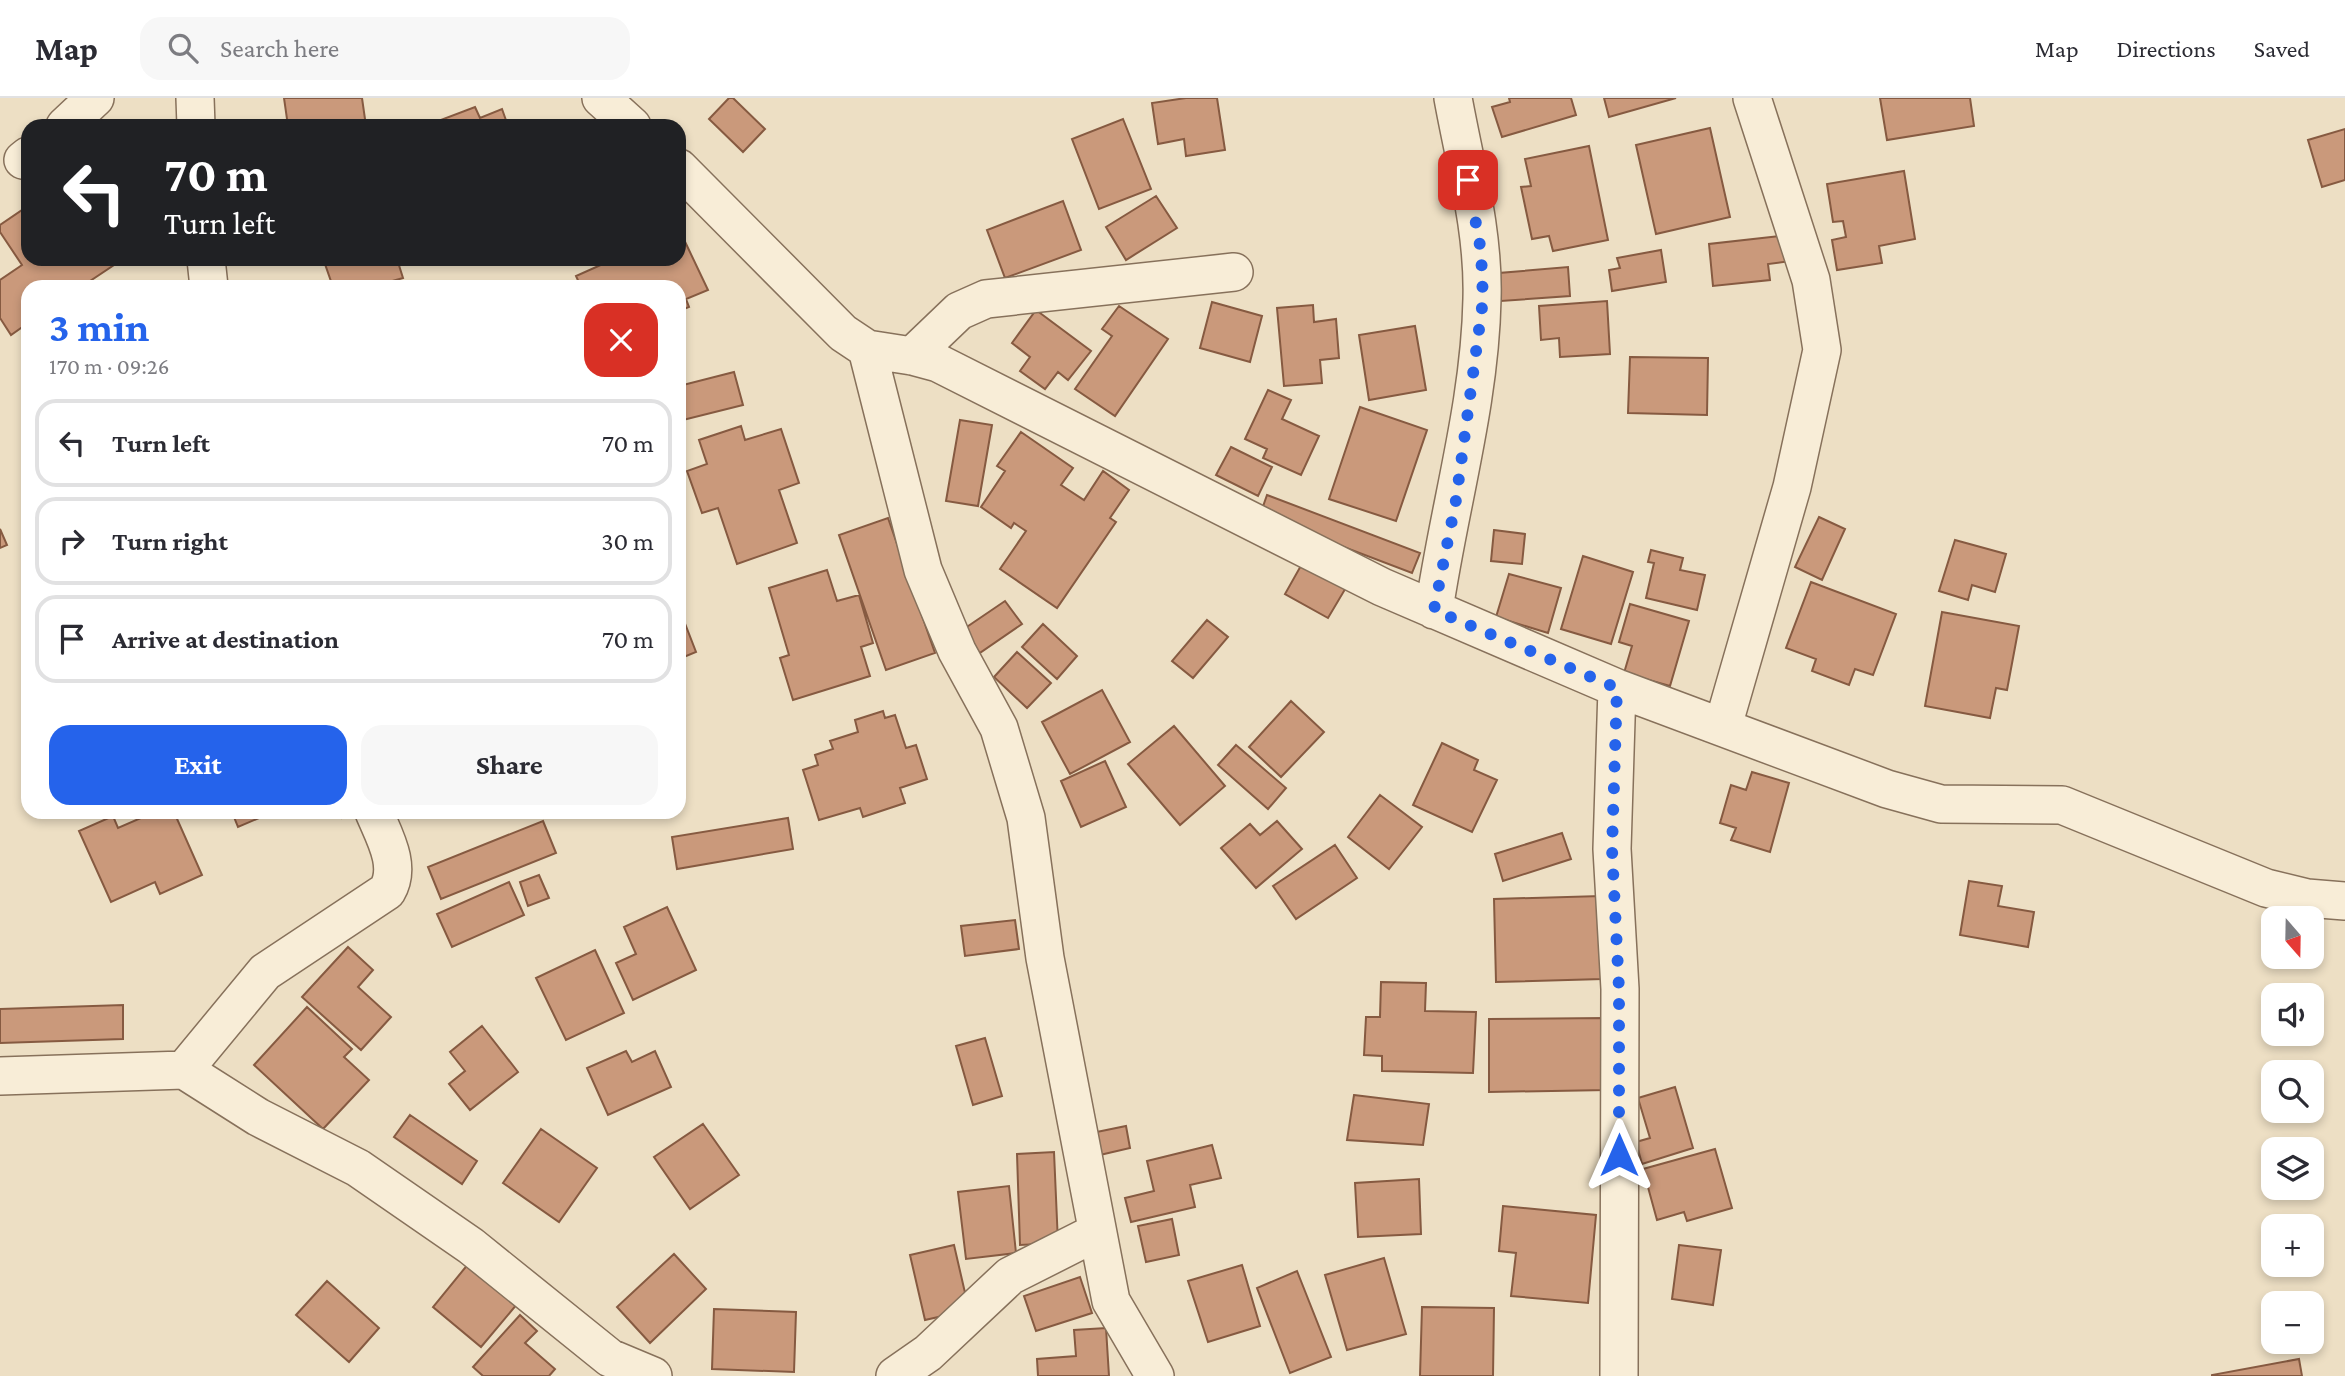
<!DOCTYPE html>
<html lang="en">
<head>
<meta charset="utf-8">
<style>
	:root { --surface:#fff; --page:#f7f7f7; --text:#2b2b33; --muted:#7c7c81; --line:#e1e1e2; --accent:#2563eb }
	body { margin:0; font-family:"Crimson Pro",serif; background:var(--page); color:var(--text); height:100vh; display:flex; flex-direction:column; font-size:26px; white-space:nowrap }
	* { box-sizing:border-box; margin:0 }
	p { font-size:23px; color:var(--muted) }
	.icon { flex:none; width:38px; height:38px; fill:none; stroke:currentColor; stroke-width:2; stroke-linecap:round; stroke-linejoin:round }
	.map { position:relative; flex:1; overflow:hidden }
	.sheet { position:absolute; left:21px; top:182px; width:665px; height:539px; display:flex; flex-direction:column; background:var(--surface); border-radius:21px; box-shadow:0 4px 10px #0003 }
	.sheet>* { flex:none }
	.guide { position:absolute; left:21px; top:21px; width:665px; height:147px; border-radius:21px; box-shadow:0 4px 10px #0003; background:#202124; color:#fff; overflow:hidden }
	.needle { width:46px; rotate:160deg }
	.fabs { position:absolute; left:2261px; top:808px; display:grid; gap:14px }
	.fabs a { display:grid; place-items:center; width:63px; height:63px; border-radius:14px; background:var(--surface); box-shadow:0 4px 10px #0003; font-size:35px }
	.pin { position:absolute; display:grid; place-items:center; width:60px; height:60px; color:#fff; margin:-30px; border-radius:14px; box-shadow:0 4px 10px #0006 }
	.me { position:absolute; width:77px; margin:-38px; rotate:0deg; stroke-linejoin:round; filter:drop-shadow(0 0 5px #0008) }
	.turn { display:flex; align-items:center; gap:24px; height:147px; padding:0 28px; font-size:32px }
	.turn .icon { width:91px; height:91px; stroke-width:2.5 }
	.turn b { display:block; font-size:49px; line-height:60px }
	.round { display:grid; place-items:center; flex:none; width:74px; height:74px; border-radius:21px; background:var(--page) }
	.overview { display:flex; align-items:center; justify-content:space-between; height:119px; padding:0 28px }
	h1 { font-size:42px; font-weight:700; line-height:52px; color:var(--accent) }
	.button { display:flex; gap:14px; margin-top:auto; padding:14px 28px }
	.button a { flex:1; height:80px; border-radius:21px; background:var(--accent); color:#fff; font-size:28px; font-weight:700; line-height:80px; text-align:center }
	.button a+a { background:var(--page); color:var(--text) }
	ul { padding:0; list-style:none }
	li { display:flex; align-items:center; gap:21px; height:88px; margin:0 14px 10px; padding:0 14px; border:4px solid var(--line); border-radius:21px }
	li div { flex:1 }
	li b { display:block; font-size:26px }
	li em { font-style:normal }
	header { display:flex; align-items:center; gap:42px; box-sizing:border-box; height:98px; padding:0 35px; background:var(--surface); border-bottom:2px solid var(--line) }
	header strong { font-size:33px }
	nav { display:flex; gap:38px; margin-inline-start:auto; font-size:24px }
	.search { width:490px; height:63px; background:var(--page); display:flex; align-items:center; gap:18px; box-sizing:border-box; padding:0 24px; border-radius:21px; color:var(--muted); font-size:26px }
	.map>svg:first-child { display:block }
	.building { fill:#ca997b; stroke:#865a41; stroke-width:2 }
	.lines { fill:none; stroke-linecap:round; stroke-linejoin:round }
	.minor-casing { stroke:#87715b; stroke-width:40 }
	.minor { stroke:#f8edd7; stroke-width:37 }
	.route { stroke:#2563eb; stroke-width:12; stroke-dasharray:0 21.6 }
</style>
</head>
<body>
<header>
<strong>Map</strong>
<div class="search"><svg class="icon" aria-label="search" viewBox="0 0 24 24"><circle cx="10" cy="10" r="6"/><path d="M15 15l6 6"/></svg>Search here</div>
<nav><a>Map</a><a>Directions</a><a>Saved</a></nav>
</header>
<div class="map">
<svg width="2345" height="1278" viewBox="0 0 2345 1278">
	<rect width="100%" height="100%" fill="#eddfc4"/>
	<path class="building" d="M284,0H362L366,28H288Z
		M729,0H733L765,31L743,54L709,21Z
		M1186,0H1217L1225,52L1186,58L1184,41L1158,46L1152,5Z
		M1509,0H1571L1576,17L1502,39L1492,9L1510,4Z
		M1604,0H1676L1609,19Z
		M1880,0H1970L1974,28L1887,42Z
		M475,9L480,20L502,11L508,28H440L438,23Z
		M1123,21L1151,91L1099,111L1072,41Z
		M1710,30L1730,119L1656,136L1636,47Z
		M2345,31V82L2322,89L2308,42Z
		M1589,48L1608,142L1553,153L1549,138L1532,141L1521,89L1531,88L1525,61Z
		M1904,73L1915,141L1879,148L1882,165L1837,172L1832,142L1846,139L1843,123L1833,124L1827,86Z
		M1156,98L1177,130L1126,162L1106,129Z
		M1063,103L1081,152L1005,180L987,132Z
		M28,108V161H123L81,189H28V225L11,237L0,220V182L22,167L0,134V127Z
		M679,131L708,192L686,201L689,209L679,213V189H581L576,178L614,161H679Z
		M1788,137L1791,163L1768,166L1770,182L1713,188L1709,146Z
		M1661,152L1666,184L1612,193L1609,172L1620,170L1617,160Z
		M338,161H397L403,180L382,186L383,189H333L325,166Z
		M1568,169L1570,198L1501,203L1499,175Z
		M1607,203L1610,256L1560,259L1559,240L1541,242L1539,208Z
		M1212,204L1262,218L1250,264L1200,250Z
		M1313,207L1314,224L1336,221L1339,260L1320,262L1322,285L1284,288L1277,210Z
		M1119,208L1168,241L1115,318L1075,291L1112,238L1102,231Z
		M1036,212L1091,253L1068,282L1058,274L1045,291L1020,273L1030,259L1012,245Z
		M1415,228L1426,292L1369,302L1359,237Z
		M1630,259L1708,260L1707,317L1628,315Z
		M734,274L743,307L679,323V288Z
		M1268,292L1291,302L1282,321L1319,338L1301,377L1263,360L1267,351L1245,341Z
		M1360,309L1427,332L1396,423L1329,401Z
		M960,322L992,327L978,408L946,403Z
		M741,328L745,342L781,331L799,385L779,392L797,445L737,466L718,410L702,415L687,373L707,366L699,342Z
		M1021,334L1073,370L1061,387L1084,402L1103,373L1129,392L1110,420L1116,424L1057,510L1000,471L1026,433L1014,425L1011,430L981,409L1005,373L997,368Z
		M1231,349L1272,369L1258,398L1216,377Z
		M1267,397L1420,455L1412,475L1260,417Z
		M1819,419L1845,431L1822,482L1795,469Z
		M888,420L935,555L886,572L839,437Z
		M0,431L7,447L0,450Z
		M1494,432L1525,436L1522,466L1491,463Z
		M1955,442L2006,456L1995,494L1972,487L1968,502L1939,493Z
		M1651,452L1683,460L1680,472L1705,477L1697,512L1646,500L1654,465L1648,464Z
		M1583,458L1633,474L1611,546L1561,531Z
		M1303,464L1347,488L1328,520L1285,496Z
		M827,472L837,503L859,497L873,545L861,549L870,578L793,602L780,560L789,557L769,490Z
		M1509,476L1561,490L1548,535L1496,519Z
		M1811,484L1896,516L1873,577L1855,571L1849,587L1812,573L1816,561L1786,550Z
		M1005,503L1022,526L971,561L955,537Z
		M1630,506L1689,523L1670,588L1624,575L1632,548L1619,544Z
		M679,510L696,554L679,561Z
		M1942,514L2019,528L2007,592L1996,590L1990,620L1925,608Z
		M1207,522L1228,539L1193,580L1172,563Z
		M1043,526L1077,558L1057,581L1022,549Z
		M1017,554L1051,585L1027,610L994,579Z
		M1102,592L1130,644L1070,676L1042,624Z
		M1291,603L1324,634L1281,679L1249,649Z
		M883,613L885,620L895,617L906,650L916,647L927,681L900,690L905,705L863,719L860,710L819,722L803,672L818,667L815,657L833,651L830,643L858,634L855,622Z
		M1174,628L1225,688L1180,727L1128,666Z
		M1442,645L1478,662L1474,672L1497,682L1472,734L1413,707Z
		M1236,647L1286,690L1268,711L1218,667Z
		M1105,663L1126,709L1081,729L1061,683Z
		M1752,674L1789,685L1770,754L1731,742L1736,730L1720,725L1731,687L1746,692Z
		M1380,697L1422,729L1389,771L1348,739Z
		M147,714H174L202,777L160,796L155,784L111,804L79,733L113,718L118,730L148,717Z
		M232,714H273L238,729Z
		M339,714H358L342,720Z
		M788,720L793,751L677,771L672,739Z
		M543,723L556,755L441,801L428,769Z
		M1277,723L1302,751L1256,790L1221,750L1250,726L1260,737Z
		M1562,735L1571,761L1503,783L1495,756Z
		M1335,747L1357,780L1296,821L1273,788Z
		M539,777L549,800L528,808L520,784Z
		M1969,783L2002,788L1998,808L2034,814L2028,849L1960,837Z
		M509,784L524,817L452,849L437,816Z
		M1601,798L1602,881L1496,884L1494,801Z
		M667,809L696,872L633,902L616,865L636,856L624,829Z
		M1015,822L1019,851L965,858L961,828Z
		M348,849L373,872L358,889L391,919L361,952L302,899Z
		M595,852L624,915L566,942L536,880Z
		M1381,884L1426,885L1425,913L1476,914L1473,975L1382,973V958L1364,957L1366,919H1380Z
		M123,907V941L0,945V911Z
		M307,909L352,951L344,959L369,982L323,1031L254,967Z
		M1606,920L1607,992L1489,994V921Z
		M482,928L518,974L470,1012L449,986L465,973L450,954Z
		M985,940L1002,998L973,1007L956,948Z
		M626,953L632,964L655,953L671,989L608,1017L587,970Z
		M1675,989L1693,1050L1642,1066L1636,1044L1650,1040L1638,1000Z
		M1354,997L1429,1006L1423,1047L1347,1042Z
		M410,1017L477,1063L462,1086L394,1039Z
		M703,1026L739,1077L690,1111L654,1059Z
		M1126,1028L1130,1050L1087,1060L1082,1037Z
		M541,1031L597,1070L559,1124L503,1085Z
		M1212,1047L1221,1080L1190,1087L1195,1109L1131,1124L1125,1100L1154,1093L1147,1063Z
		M1715,1051L1732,1110L1687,1123L1684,1114L1657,1122L1643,1071Z
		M1054,1054L1058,1145L1020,1147L1017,1056Z
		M1419,1081L1421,1136L1358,1139L1355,1085Z
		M1009,1088L1016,1155L966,1161L958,1094Z
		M1503,1108L1596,1117L1588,1205L1511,1198L1516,1155L1499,1153Z
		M1172,1121L1179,1157L1146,1164L1138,1128Z
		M954,1147L969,1212L925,1222L910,1157Z
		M1679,1147L1721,1152L1713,1207L1672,1201Z
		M674,1156L706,1191L650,1245L617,1209Z
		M1384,1160L1406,1236L1347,1252L1325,1177Z
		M469,1165L518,1205L481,1249L433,1209Z
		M1242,1167L1260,1228L1208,1244L1188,1183Z
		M1297,1173L1331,1259L1290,1275L1257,1190Z
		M1080,1179L1092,1215L1036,1233L1024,1198Z
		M327,1183L379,1230L349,1264L296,1217Z
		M1422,1209L1494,1210L1493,1278H1420Z
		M714,1211L796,1214L794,1274L712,1271Z
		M520,1217L537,1233L525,1245L555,1271L549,1278H483L473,1269Z
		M1106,1230L1109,1278H1038L1037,1261L1076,1258L1074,1232Z
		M2299,1261L2302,1278H2212V1277Z"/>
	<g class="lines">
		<g class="minor-casing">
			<path id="minor" d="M195,0L196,28
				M601,0L632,28
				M65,28L95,0
				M23,62L28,58
				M679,70L843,235L867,251L912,258L938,265L1382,489L1617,590L1887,691L1941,706L2062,707L2266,790L2307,800L2345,803
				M206,161L209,189
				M867,251L923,472L957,553L999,630L1026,720L1045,860L1111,1203L1155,1278
				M912,258L959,213L986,201L1234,174
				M1434,512C1449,409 1480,306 1482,201C1484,133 1465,66 1453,0
				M1617,590L1612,751L1620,891L1619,1278
				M1723,628L1792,389L1822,252L1811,182L1752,0
				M184,972L265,874L387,793C402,768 384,738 374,714
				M0,978L184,972L258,1019L358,1070L471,1148L610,1260L653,1278
				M895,1278L928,1255L1010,1178L1097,1134"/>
		</g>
		<use href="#minor" class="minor"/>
	</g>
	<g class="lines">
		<path class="route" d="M1468,82L1481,153L1483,202L1456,402L1434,512L1617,590L1612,751L1619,891V1057"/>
	</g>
</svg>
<div class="fabs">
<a><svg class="needle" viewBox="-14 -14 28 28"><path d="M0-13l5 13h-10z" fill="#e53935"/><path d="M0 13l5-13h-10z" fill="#7c7c81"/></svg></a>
<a><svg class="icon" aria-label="sound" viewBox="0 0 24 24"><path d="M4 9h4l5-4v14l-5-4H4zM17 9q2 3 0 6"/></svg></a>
<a><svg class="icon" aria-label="search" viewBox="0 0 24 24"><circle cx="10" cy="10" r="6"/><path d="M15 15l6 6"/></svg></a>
<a><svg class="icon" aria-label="layers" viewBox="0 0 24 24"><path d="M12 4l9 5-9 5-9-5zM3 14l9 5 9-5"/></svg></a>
<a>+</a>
<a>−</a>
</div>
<div class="pin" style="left:1468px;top:82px;background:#d93025"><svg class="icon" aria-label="arrive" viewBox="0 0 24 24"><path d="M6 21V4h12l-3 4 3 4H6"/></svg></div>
<svg class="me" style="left:1619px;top:1057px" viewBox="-20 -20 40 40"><path d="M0-17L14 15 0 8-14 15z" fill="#2563eb" stroke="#fff" stroke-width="4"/></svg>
<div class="guide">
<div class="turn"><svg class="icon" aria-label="left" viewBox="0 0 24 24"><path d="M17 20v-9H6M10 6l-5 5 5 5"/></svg><div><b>70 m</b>Turn left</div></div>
</div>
<section class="sheet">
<div class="overview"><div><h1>3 min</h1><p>170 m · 09:26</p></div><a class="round" style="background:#d93025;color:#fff"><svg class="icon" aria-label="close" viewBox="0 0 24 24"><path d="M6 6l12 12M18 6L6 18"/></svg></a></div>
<ul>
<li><svg class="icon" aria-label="left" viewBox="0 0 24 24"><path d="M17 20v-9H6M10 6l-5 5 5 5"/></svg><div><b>Turn left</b></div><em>70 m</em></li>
<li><svg class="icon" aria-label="right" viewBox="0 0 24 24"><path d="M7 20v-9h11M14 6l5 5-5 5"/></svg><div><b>Turn right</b></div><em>30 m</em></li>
<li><svg class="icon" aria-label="arrive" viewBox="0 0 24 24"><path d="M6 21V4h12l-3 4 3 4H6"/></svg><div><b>Arrive at destination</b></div><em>70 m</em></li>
</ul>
<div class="button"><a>Exit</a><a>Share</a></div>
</section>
</div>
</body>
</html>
